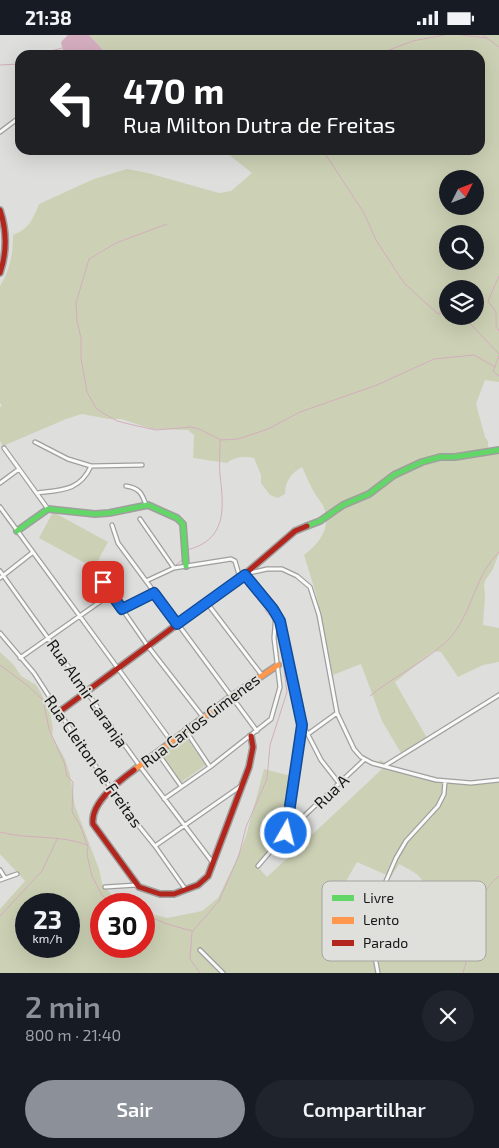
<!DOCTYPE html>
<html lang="pt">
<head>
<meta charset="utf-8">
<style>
	:root { --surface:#171b24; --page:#20242c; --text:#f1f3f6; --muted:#9ea1a6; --accent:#8c9099 }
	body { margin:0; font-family:"Exo 2",sans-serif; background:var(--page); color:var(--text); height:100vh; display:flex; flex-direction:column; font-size:19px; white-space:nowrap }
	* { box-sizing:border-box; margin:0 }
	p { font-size:16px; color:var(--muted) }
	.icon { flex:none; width:28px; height:28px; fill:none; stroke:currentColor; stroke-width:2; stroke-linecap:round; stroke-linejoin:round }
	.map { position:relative; height:938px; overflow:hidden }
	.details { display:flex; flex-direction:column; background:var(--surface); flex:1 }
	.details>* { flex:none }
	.guide { position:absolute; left:15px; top:15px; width:470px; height:105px; border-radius:15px; box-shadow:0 5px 20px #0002; background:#202124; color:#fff; overflow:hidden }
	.needle { width:32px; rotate:48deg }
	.tools { position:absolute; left:439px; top:135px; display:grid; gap:10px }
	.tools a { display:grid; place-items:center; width:45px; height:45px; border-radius:50%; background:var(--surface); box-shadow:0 5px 20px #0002; font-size:25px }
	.speed { position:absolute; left:15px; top:858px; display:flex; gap:10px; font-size:25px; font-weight:700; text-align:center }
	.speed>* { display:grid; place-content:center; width:65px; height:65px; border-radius:50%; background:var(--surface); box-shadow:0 5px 20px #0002; line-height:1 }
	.speed small { font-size:12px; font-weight:400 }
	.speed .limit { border:8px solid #d22; background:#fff; color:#111 }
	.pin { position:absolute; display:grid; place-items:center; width:42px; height:42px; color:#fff; margin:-21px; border-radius:10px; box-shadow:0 2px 8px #0006 }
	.me { position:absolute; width:55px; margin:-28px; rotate:8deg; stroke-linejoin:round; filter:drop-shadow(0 0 4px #0008) }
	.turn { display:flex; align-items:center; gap:18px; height:105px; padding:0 25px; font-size:22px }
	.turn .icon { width:65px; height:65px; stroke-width:2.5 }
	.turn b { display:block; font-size:35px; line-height:42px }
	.round { display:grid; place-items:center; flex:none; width:52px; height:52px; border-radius:26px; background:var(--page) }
	.head { display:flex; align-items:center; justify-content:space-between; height:85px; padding:0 25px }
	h1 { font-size:30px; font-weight:600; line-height:38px; color:var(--accent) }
	.action { display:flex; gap:10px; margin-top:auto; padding:10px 25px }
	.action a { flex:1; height:58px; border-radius:30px; background:var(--accent); color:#fff; font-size:20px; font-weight:600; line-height:58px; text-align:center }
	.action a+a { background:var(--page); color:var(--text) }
	.status { display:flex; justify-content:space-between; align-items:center; height:35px; padding:0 25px; background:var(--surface); direction:ltr }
	.status svg { height:14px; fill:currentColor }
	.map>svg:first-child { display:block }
	.green { fill:#ccd1b5; fill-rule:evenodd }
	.water { fill:#d4adbe }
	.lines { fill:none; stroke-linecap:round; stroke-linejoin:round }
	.stream { stroke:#d4adbe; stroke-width:1 }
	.street-casing { stroke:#9f9f9e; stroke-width:5.5 }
	.fast-casing { stroke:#9f9f9e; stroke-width:8 }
	.slow-casing { stroke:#9f9f9e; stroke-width:8 }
	.jam-casing { stroke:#9f9f9e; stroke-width:8 }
	.street { stroke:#fafafa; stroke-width:3 }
	.fast { stroke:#63d668; stroke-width:5 }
	.slow { stroke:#ff974d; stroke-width:5 }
	.jam { stroke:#b3261e; stroke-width:5 }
	.route-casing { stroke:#114b97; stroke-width:12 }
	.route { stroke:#1a73e8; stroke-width:9 }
	.labels { text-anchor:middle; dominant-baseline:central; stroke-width:4; stroke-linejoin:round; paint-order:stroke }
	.street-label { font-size:16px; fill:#161615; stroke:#dfe0dc }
	.key { fill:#dfe0dc; stroke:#a3a3a0; stroke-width:1 }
	.key-label { font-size:14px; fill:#161615 }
</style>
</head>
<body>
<div class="status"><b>21:38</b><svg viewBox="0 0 49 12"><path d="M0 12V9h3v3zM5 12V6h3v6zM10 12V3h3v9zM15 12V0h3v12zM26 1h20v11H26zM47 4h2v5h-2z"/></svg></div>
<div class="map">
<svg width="499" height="938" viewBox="0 0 499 938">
	<rect width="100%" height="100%" fill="#dedfdd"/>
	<path class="green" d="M89,0H499V347L485,345L476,369L485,402L488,406V416L499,417V518L493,534L485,546L484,550L485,561L483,590L499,593V627L483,630L458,642L441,617L434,616L395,647L427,703L401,718L382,686L361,629L333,640L316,559L304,520C318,509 332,493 324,473C322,467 317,463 314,457C309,449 306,440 302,432C291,438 285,447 285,459L278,463L270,460L261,448V440L254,423C244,421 234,422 227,428L193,423L194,400L188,395L152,394L121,384H109L82,379L66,384L3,411L0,406V372L2,371L0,368V251C10,235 13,219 13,200C29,194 33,184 39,169L94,144L127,134L148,138L219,158L231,156L252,138L223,115H480V20H105L103,15ZM448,144H475V171H448ZM448,199H475V226H448ZM448,254H475V281H448Z
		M53,477L108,507L94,533L39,503Z
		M0,617L13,629L21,641L36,650L41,658L50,678L53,693L52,701L65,724L70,739L75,771L99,834L102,848L114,863L125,869H101V911H144V877L167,883L202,876L218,863L235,828L246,801L264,734L291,741L282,800L256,830L267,842L382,734L379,725C390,728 397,735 407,739C440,749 465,750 499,748V938H0V874L25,846L0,819ZM357,827L391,842L399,829C406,833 418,838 422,845C434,864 423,887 412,904L392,898L385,896L378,898L370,895L333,876V869ZM26,869H69V911H26Z
		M185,700L206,730L180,748L160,718Z"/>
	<path class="water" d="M68,0H89L103,15L105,20H64L61,7Z"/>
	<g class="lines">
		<path class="stream" d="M461,0L487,3
			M483,0L499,12
			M37,20L62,13
			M376,20L413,6L444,0
			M0,30L20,29
			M324,117L364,178L376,205L400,242L406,250L437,278L440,279L448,273
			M167,189L116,208L89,224L76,268L77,286L81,303V323L87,357L96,373L103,378L117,386L133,390L156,395L191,392L199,394L221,405L238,404L268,394L300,377L377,350L434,324L474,320L495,332
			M499,241L488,266L496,277V291L499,296
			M463,281L499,319
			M499,321L493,336L499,341
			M187,515C227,505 224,474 220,440C219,429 220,417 220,405
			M176,530L183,524
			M265,575L269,580
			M0,630L27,650L43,665L49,694L64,727L67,741L73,747L72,777L80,790L88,812L87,820L92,841L102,860L111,869
			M370,661C395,640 434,623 454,598C473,573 476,539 499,517
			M0,797C29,805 59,799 87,810
			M144,879L167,889L192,896
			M0,881L42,836L57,804
			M200,938L190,924L192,897L219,866L239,820L246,792L267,744L270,710L287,657L279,595L277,591
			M463,938C475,901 466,869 499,841"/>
		<g class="street-casing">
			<path id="street" d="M0,97L20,82
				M35,407L68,424L91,431L142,430
				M4,413L48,474
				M0,448L19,434
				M126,451C139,453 142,458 146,470
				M37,458C61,455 80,456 91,431
				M0,472L171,706
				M140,484L174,533
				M112,490L118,508L257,696
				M95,535L147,610L203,682
				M0,536L139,730L213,828
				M0,543L32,518
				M146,546L174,533L231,524L235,526L240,543
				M207,568L261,639
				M122,574L154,558
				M0,598L34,638L74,700L126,775L155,811L186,855
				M20,623L111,559
				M303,690L321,725L339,748
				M186,696L210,732
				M308,699L337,678
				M157,717L181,751
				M386,730L499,660
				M164,764L210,732L271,684L280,652L274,603L276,578
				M286,798L302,690L279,585L273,574L245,539L267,534H282L297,541L310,552L319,580L337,678L354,714L361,722L372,728L436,745L471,748L499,745
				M155,811L241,751
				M258,831L286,798L364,725
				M0,835L5,843
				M0,845L17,839
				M105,852L137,850
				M200,915L223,938
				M378,938L371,901L383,853L396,823L406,806L438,771L444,759L445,746"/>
		</g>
		<g class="fast-casing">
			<path id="fast" d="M307,491L320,486L343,470L369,459L394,440L422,427L440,422H455L499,415
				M17,496L48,474L95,479L109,478L148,470L177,483L183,489L186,531"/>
		</g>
		<g class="slow-casing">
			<path id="slow" d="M134,735L232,661L278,630"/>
		</g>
		<g class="jam-casing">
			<path id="jam" d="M0,175C7,196 7,217 0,238
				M59,677L245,539L295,496L307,491
				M134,735C119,746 90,768 93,789L139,852L160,859H174L198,850L208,841L249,732L253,712L251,701"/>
		</g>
		<use href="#street" class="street"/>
		<use href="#fast" class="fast"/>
		<use href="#slow" class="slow"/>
		<use href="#jam" class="jam"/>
	</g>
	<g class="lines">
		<g class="route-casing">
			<path id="route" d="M103,547L122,574L154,558L177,589L245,540L273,574L280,586L302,690L286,798"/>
		</g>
		<use href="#route" class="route"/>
	</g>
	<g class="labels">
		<g class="street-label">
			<text transform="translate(88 658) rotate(55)">Rua Almir Laranja</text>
			<text transform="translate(200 685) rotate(-37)">Rua Carlos Gimenes</text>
			<text transform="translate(94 726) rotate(55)">Rua Cleiton de Freitas</text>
			<text transform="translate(331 756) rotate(-44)">Rua A</text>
		</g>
	</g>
	<rect x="322" y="846" width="164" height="80" rx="8" class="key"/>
	<rect x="332" y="860" width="22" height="6" fill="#63d668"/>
	<rect x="332" y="882" width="22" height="7" fill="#ff974d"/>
	<rect x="332" y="905" width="22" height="6" fill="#b3261e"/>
	<g class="key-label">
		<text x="363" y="868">Livre</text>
		<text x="363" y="890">Lento</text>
		<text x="363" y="913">Parado</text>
	</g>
</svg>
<div class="tools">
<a><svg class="needle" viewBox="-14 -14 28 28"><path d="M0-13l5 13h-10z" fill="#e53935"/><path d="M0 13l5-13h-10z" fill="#9ea1a6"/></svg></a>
<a><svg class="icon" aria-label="search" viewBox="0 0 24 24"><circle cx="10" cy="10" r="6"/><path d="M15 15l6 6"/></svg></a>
<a><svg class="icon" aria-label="layers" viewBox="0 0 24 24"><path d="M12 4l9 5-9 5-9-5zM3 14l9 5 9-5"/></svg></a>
</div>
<div class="speed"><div>23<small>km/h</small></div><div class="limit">30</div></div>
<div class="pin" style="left:103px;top:547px;background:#d93025"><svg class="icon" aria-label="arrive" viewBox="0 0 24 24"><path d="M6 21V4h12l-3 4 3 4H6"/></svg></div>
<svg class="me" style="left:286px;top:798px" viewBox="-20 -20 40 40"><circle r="17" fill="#1a73e8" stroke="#fff" stroke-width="3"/><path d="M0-11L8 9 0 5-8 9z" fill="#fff"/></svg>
<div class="guide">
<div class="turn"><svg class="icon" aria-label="left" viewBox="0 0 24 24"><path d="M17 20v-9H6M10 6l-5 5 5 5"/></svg><div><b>470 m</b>Rua Milton Dutra de Freitas</div></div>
</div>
</div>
<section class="details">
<div class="head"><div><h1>2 min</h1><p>800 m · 21:40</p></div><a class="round"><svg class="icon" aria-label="close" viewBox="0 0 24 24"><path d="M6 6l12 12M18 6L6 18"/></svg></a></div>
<div class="action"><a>Sair</a><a>Compartilhar</a></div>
</section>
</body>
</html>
